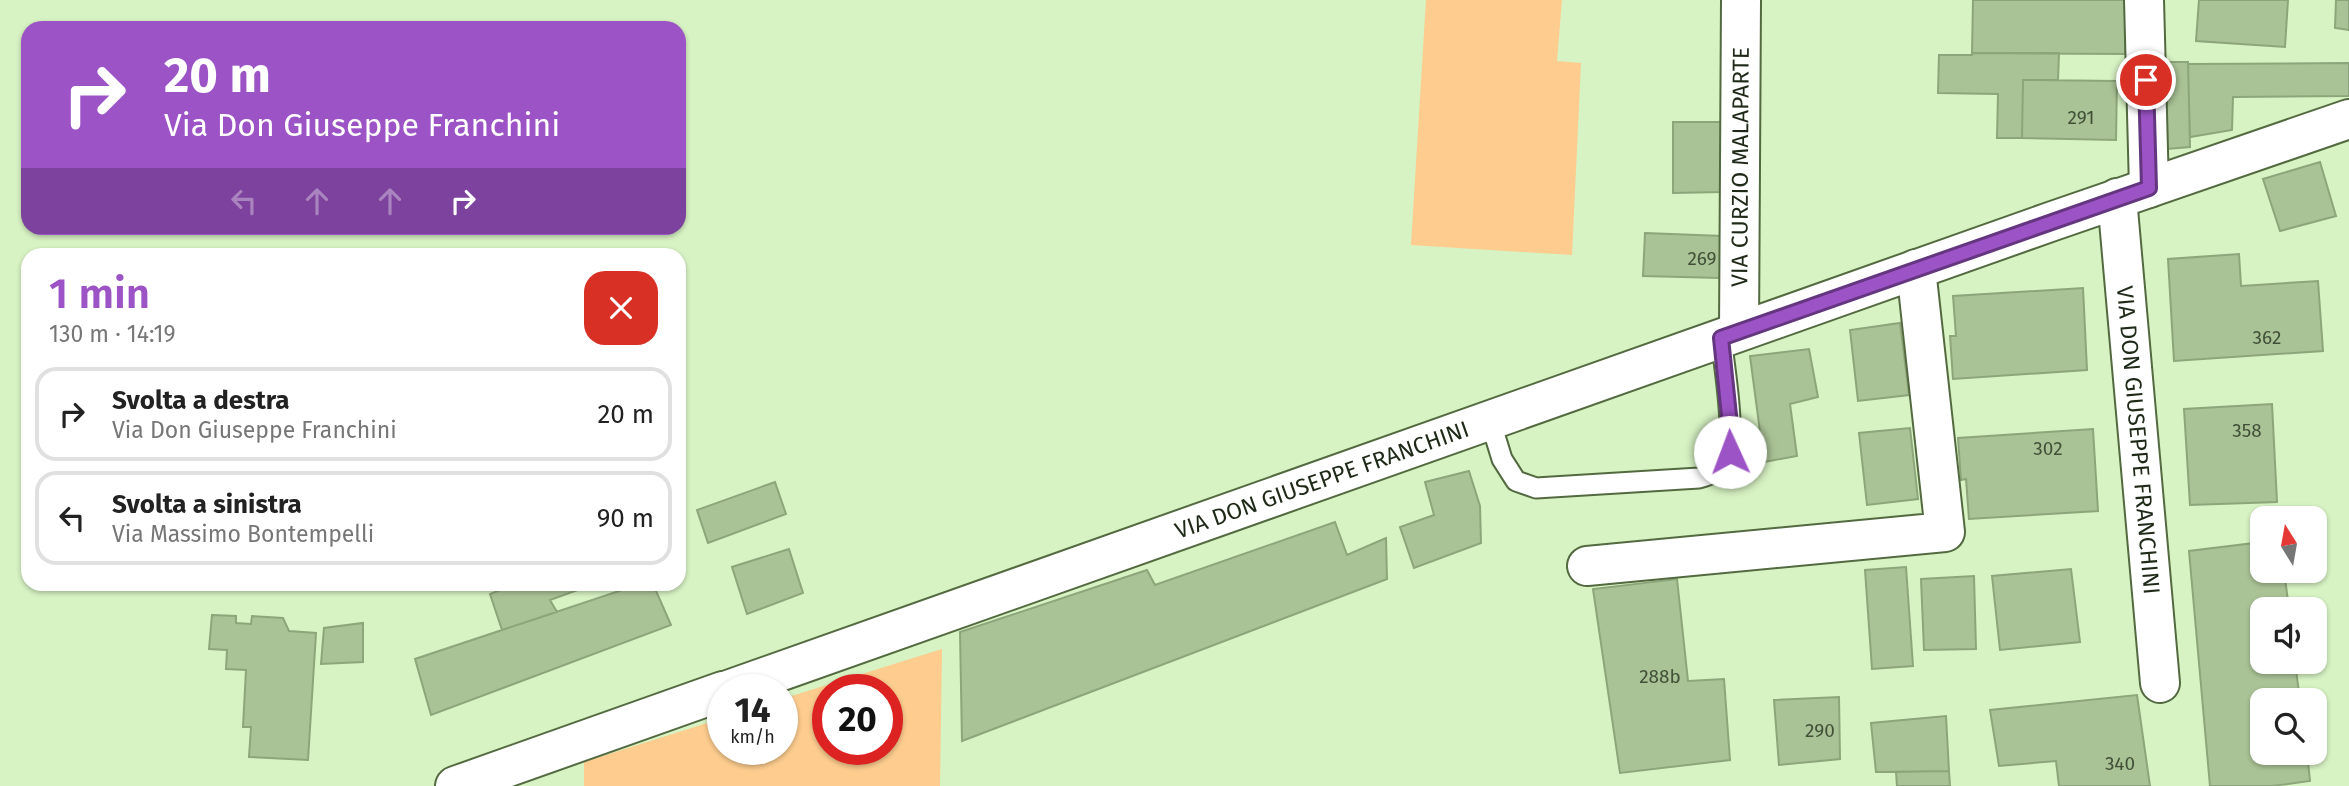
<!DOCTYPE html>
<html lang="it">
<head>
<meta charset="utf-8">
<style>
	:root { --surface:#fff; --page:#f6f6f6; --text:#222; --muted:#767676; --line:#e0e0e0; --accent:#9c53c5 }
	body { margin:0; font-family:"Fira Sans",sans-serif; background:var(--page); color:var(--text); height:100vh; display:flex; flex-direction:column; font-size:26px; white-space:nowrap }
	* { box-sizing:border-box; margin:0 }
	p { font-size:23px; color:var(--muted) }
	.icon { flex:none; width:38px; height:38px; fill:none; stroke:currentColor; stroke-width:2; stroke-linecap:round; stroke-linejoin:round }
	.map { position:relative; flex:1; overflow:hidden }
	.side { position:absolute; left:21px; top:248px; width:665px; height:343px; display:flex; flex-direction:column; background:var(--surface); border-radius:21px; box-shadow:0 2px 5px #0004 }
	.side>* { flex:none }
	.hud { position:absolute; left:21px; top:21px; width:665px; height:214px; border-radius:21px; box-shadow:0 2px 5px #0004; background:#9c53c5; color:#fff; overflow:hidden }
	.needle { width:46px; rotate:349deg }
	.fabs { position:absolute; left:2250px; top:506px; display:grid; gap:14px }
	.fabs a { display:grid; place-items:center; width:77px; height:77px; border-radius:14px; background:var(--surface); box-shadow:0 2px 5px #0004; font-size:35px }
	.speed { position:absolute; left:707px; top:674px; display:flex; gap:14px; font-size:35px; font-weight:700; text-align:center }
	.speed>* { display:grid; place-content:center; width:91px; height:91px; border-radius:50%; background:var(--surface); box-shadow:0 2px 5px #0004; line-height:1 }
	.speed small { font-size:18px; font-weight:400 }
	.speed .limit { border:10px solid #d22; background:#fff; color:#111 }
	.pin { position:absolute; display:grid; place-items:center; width:60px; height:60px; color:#fff; margin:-30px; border:4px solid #fff; border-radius:50%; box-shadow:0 2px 7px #0007 }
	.me { position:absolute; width:77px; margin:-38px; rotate:358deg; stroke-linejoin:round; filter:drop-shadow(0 0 5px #0008) }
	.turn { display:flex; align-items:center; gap:24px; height:147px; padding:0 28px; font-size:32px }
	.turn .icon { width:91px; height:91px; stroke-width:2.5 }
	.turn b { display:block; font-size:49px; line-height:60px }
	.lanes { display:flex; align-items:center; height:66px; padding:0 28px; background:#0003; justify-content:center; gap:35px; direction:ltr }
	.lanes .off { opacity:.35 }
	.round { display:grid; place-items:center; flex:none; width:74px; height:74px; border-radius:21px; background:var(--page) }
	.summary { display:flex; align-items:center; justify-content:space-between; height:119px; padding:0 28px }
	h1 { font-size:42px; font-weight:600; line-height:52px; color:var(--accent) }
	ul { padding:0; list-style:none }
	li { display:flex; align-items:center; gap:21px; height:94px; margin:0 14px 10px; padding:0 14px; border:4px solid var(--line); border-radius:21px }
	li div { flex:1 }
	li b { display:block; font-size:26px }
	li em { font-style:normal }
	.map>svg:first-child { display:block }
	.green { fill:#fdcc8e; fill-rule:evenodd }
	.building { fill:#aac396; stroke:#8da57a; stroke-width:2 }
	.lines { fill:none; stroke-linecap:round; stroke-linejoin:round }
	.service-casing { stroke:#536a41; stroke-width:23 }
	.minor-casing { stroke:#536a41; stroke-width:42 }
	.tertiary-casing { stroke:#536a41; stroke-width:42 }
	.service { stroke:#fff; stroke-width:19 }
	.minor { stroke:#fff; stroke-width:38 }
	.tertiary { stroke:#fff; stroke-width:38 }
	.route-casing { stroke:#653680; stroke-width:18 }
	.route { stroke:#9c53c5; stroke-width:12 }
	.labels { text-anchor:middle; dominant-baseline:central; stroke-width:5; stroke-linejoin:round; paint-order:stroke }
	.number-label { font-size:19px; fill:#425038 }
	.street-label { font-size:23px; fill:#1f2918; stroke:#fff }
</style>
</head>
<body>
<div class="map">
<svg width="2349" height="786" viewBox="0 0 2349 786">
	<rect width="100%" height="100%" fill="#d7f2c3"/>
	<path class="green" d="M1426,0H1562L1557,61L1581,63L1572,255L1411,245Z
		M942,649L940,786H584V762L723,718V749H782V699ZM828,690H887V749H828Z"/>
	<path class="building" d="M1973,0H2125V54L1972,53Z
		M2199,0H2288L2285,47L2196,41Z
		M2336,0H2349V30L2335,28Z
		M1972,53H2059L2058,80H2023L2022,138H1997L1998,94L1938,93L1939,55H1972Z
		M2157,62H2188L2190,147L2155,150Z
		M2349,63V96L2233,97L2232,130L2190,137L2188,64Z
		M2023,80L2117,81L2116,140L2022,138Z
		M1673,122H1721V192L1673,193Z
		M2320,162L2336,216L2280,231L2263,179Z
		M1645,233L1722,236L1720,278L1643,276Z
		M2239,254L2241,286L2318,281L2323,351L2174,361L2168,259Z
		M2083,288L2087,370L1953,379L1950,336H1956L1953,296Z
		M1900,323L1909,395L1858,401L1850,330Z
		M1809,349L1818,397L1790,404L1797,456L1764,462L1750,356Z
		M2272,404L2277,502L2190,505L2184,409Z
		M1910,428L1918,499L1867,505L1859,433Z
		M2093,429L2098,511L1969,519L1966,479L1961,480L1958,438Z
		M1469,471L1480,506L1481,543L1414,568L1400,527L1434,515L1425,482Z
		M775,482L786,514L708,543L697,510Z
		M1335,522L1347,555L1386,538L1387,579L962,741L960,632L1147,570L1155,585Z
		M2263,542V570H2284L2289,609H2263V662H2295L2300,700H2263V752H2307L2310,781L2272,786H2210L2189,551Z
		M789,549L803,593L747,614L732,567Z
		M1906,567L1913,666L1872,669L1865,570Z
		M2071,569L2080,642L2000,650L1992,576Z
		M1974,576L1976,649L1924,650L1921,579Z
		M1677,579L1688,681L1724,679L1730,760L1620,773L1593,589Z
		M515,584H594L550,600L557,612L502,630L490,594Z
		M640,584H653L671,625L431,715L415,659Z
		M212,615L236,616V623L251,624L252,616L283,618L289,631L316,633L308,760L249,757L251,727H243L246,670L226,669L227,650L209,649Z
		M363,623V662L321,664L324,628Z
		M2137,695L2150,786H2059L2056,761L1999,766L1990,710Z
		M1839,697L1840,759L1779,765L1774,700Z
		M1946,716L1949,771L1876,772L1871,723Z
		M1949,771L1950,786H1897L1896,772Z"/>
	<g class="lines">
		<g class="service-casing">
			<path id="service" d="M1490,420L1502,459L1516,481L1536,488L1699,478C1709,475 1721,471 1726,462C1737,440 1724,364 1721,338"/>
		</g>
		<g class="minor-casing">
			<g id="minor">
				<path d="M2144,0L2149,188"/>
				<path id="s1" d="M2117,198L2160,683"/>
				<path id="s2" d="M1739,331L1741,0"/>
				<path d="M1587,566L1945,532L1916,269"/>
			</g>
		</g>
		<g class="tertiary-casing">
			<g id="tertiary">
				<path id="s3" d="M728,690L2050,222L2349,119"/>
				<path d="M455,786L723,691"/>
			</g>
		</g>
		<use href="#service" class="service"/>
		<use href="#minor" class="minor"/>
		<use href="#tertiary" class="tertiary"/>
	</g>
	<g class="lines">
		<g class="route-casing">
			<path id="route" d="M1730,452L1731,435L1721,338L2149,188L2146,80"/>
		</g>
		<use href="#route" class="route"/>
	</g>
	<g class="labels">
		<g class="number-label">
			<text x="2081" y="117">291</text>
			<text x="1702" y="258">269</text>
			<text x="2267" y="337">362</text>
			<text x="2247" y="430">358</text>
			<text x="2048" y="448">302</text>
			<text x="1660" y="676">288b</text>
			<text x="1820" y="730">290</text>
			<text x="2120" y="763">340</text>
		</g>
		<g class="street-label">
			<text stroke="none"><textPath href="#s2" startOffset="164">VIA CURZIO MALAPARTE</textPath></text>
			<text stroke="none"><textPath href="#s1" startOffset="243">VIA DON GIUSEPPE FRANCHINI</textPath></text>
			<text stroke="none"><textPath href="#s3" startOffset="630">VIA DON GIUSEPPE FRANCHINI</textPath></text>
		</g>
	</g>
</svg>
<div class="fabs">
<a><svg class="needle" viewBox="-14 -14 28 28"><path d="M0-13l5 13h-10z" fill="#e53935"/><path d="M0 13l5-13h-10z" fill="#767676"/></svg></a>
<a><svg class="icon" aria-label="sound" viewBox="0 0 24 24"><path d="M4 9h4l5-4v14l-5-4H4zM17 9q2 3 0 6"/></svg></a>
<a><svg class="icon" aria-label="search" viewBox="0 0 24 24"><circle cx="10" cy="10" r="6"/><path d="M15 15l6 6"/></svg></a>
</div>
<div class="speed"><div>14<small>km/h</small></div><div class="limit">20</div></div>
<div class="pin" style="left:2146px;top:80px;background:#d93025"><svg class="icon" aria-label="arrive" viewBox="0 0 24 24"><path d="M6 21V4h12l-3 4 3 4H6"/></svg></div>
<svg class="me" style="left:1730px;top:452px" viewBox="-20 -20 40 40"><circle r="19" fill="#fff"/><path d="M0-13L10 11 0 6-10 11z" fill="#9c53c5"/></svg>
<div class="hud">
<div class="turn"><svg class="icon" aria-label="right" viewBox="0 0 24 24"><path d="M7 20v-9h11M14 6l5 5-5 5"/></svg><div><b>20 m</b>Via Don Giuseppe Franchini</div></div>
<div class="lanes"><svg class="icon off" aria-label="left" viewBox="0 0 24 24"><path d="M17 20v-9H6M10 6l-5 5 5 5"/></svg><svg class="icon off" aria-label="ahead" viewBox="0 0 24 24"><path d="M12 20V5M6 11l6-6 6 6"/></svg><svg class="icon off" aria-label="ahead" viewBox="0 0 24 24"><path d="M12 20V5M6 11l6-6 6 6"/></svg><svg class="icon" aria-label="right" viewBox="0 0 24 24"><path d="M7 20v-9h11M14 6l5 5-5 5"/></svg></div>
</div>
<section class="side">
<div class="summary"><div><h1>1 min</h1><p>130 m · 14:19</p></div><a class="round" style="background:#d93025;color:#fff"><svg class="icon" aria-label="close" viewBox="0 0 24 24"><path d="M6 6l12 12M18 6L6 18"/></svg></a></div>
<ul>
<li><svg class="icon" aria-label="right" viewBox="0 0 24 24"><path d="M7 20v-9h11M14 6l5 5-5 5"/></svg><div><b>Svolta a destra</b><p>Via Don Giuseppe Franchini</p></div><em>20 m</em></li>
<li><svg class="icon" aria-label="left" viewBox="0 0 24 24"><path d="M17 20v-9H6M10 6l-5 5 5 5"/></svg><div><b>Svolta a sinistra</b><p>Via Massimo Bontempelli</p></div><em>90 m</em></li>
</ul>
</section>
</div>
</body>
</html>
